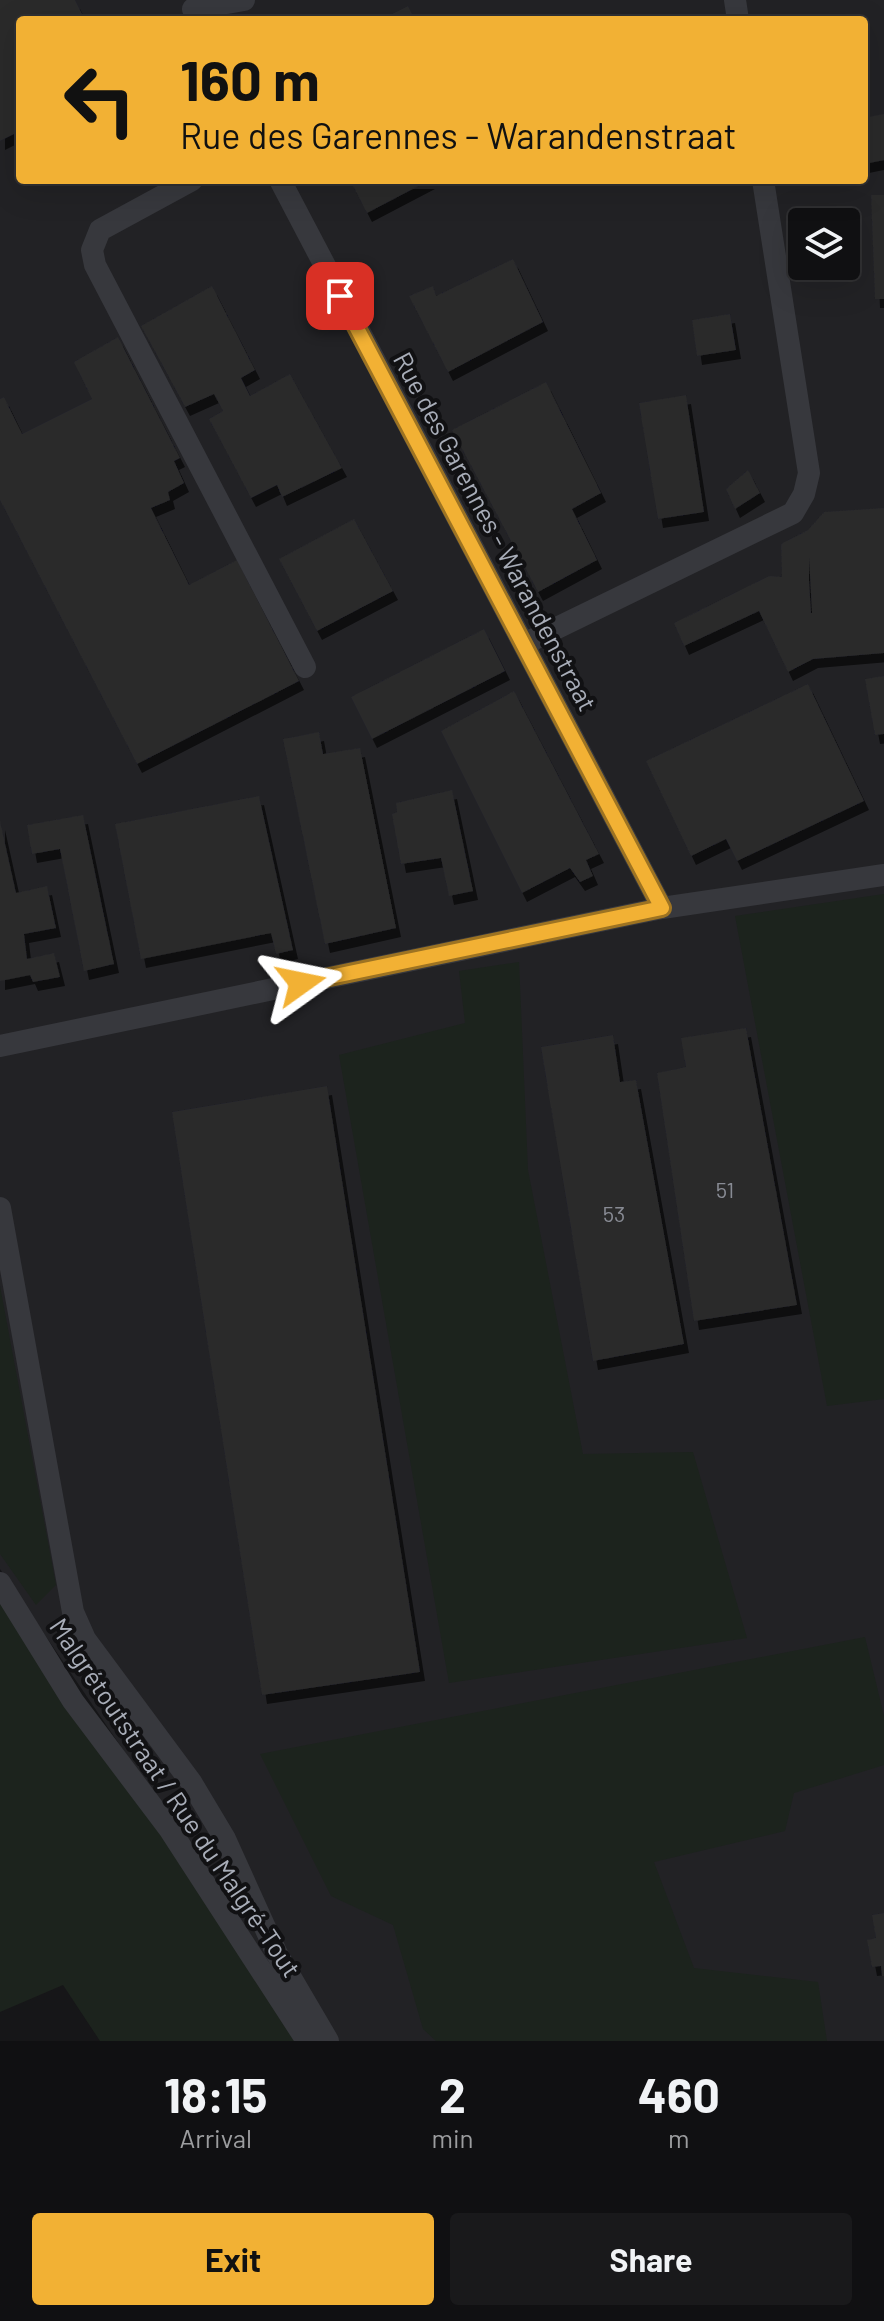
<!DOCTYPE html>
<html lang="en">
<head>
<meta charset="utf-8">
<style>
	:root { --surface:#101012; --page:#19191b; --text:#f1f3f6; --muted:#9c9d9f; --line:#303032; --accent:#f2b134 }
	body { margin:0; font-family:Barlow,sans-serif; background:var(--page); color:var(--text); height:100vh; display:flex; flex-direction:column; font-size:30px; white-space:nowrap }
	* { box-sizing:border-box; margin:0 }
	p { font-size:26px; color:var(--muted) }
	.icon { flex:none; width:44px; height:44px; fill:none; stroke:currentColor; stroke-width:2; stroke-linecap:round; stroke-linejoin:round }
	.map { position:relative; height:2041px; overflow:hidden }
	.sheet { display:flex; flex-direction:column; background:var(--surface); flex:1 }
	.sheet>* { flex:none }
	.hud { position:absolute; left:16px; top:16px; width:852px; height:168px; border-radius:8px; box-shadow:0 8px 32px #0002,0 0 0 2px var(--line); background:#f2b134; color:#111; overflow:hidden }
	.controls { position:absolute; left:788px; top:208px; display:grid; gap:16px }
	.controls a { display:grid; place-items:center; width:72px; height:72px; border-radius:8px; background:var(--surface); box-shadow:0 8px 32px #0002,0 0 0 2px var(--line); font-size:40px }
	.pin { position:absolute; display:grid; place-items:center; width:68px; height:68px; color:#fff; margin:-34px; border-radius:16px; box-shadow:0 4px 12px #0006 }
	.me { position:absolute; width:88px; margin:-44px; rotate:78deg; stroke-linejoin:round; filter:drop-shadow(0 0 6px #0008) }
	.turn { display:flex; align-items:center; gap:28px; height:168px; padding:0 32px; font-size:36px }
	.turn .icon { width:104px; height:104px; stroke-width:2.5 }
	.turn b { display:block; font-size:56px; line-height:68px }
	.eta { display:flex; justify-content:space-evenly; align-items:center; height:136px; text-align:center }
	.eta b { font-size:48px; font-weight:700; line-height:56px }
	.primary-button { display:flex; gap:16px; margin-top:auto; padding:16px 32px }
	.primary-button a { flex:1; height:92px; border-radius:8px; background:var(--accent); color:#111; font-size:32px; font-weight:700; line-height:92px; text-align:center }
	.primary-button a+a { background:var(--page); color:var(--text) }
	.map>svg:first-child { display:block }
	.built { fill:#222225; fill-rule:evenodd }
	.green { fill:#1c231d }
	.building { fill:#29292c; fill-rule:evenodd; filter:url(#shadow) }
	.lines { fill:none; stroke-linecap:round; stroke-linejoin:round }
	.minor { stroke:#37383d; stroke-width:22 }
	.route-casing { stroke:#9d7322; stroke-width:20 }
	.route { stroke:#f2b134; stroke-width:14 }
	.labels { text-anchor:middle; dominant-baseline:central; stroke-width:8; stroke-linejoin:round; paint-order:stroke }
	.number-label { font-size:22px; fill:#888b94 }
	.street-label { font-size:26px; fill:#a8adb8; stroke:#111113 }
</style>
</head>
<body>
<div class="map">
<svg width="884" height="2041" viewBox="0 0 884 2041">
	<defs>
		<filter id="shadow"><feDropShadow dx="5" dy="9" stdDeviation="0" flood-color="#0009"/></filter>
	</defs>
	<rect width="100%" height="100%" fill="#161618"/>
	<path class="built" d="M0,0H884V2041H314L192,1851L0,1569ZM20,20H864V180H20ZM802,222H846V266H802Z"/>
	<path class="green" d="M884,894V1399L827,1406L735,916Z
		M519,962L528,1170L583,1454L693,1452L747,1638L449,1683L339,1055L465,1023L459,971Z
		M0,1286L56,1585L36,1605L0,1554Z
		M0,1598L301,2041H100L63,1985L0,2012Z
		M865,1637L884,1716V1765L794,1793L785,1831L654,1862L694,1968L818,1982L827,2041H436L423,2029L393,1925L331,1896L260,1754Z"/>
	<path class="building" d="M0,0H75L85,20H20V131L0,141Z
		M408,6L415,20H380Z
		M884,114V160L864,164V118Z
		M350,180H430L367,213Z
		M871,195H884V299H875Z
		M513,259L543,322L448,372L409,296L433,286L436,296Z
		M212,286L255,370L241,378L250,396L290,374L342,468L282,497L277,485L251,498L209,419L223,411L214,394L185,407L141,326Z
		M730,314L736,350L697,356L692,320Z
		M118,337L180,458L174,461L184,483L168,492L170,500L151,508L189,585L237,560L299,681L137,764L0,500V399L4,397L22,434L92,399L74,362Z
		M546,382L601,493L572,509L597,560L538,592L452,430Z
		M686,395L704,512L658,519L639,403Z
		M748,470L760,493L735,509L726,489Z
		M884,508V653L813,659L788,672L759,611L684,646L674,623L769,576L782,577L781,544L808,530L824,512ZM809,557L812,613H811L809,579Z
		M354,519L393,591L317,631L279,559Z
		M484,629L505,671L372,739L351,697Z
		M884,676V734L875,735L865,679Z
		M808,684L864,801L737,861L726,839L691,856L646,761Z
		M514,691L599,854L586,860L593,876L580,882L570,868L522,893L441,731Z
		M319,732L323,754L360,748L396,928L325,944L283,739Z
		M452,790L473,891L449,896L441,858L401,864L392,814L397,812L396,803Z
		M259,796L293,950L276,954L271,933L141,959L115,824Z
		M83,815L114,964L84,971L60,849L32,854L27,825Z
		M0,821L16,893L47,886L56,928L24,934L27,959L54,953L60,977L33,982L30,975L0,981Z
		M746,1028L797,1305L694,1321L657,1073L686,1067L681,1038Z
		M613,1035L620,1082L636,1080L684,1344L593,1361L541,1047Z
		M327,1086L420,1672L262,1695L172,1112Z
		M884,1913V1976H882L881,1966L872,1967L867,1940L876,1938L872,1915Z"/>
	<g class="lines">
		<path class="minor" d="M735,0L738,20
			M193,9L244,0
			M192,180L100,230L92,250L95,265L305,667
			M280,180L662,908
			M524,644L793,513L804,494L809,473L763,180
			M0,1046L662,908L884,875
			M0,1208L73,1612L85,1639L191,1782L225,1839L277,1954L328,2041
			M0,1583L73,1701L170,1830L307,2041"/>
	</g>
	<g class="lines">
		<g class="route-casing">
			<path id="route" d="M301,983L662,908L340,296"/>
		</g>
		<use href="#route" class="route"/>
	</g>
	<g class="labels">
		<g class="number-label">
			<text x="725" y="1189">51</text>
			<text x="614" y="1213">53</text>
		</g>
		<g class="street-label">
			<text transform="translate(496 531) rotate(62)">Rue des Garennes - Warandenstraat</text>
			<text transform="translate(176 1797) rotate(56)">Malgrétoutstraat / Rue du Malgré-Tout</text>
		</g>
	</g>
</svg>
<div class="controls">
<a><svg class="icon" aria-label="layers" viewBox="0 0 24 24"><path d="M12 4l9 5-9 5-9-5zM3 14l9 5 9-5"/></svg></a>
</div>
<div class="pin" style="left:340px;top:296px;background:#d93025"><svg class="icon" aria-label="arrive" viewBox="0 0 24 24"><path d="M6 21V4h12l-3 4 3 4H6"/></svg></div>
<svg class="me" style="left:301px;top:983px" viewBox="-20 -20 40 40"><path d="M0-17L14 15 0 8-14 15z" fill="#f2b134" stroke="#fff" stroke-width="4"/></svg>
<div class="hud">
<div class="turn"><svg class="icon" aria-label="left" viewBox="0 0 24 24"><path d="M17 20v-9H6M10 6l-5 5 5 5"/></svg><div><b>160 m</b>Rue des Garennes - Warandenstraat</div></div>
</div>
</div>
<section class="sheet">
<div class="eta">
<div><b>18:15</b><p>Arrival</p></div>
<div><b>2</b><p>min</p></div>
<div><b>460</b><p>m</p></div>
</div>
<div class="primary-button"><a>Exit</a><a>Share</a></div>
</section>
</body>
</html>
